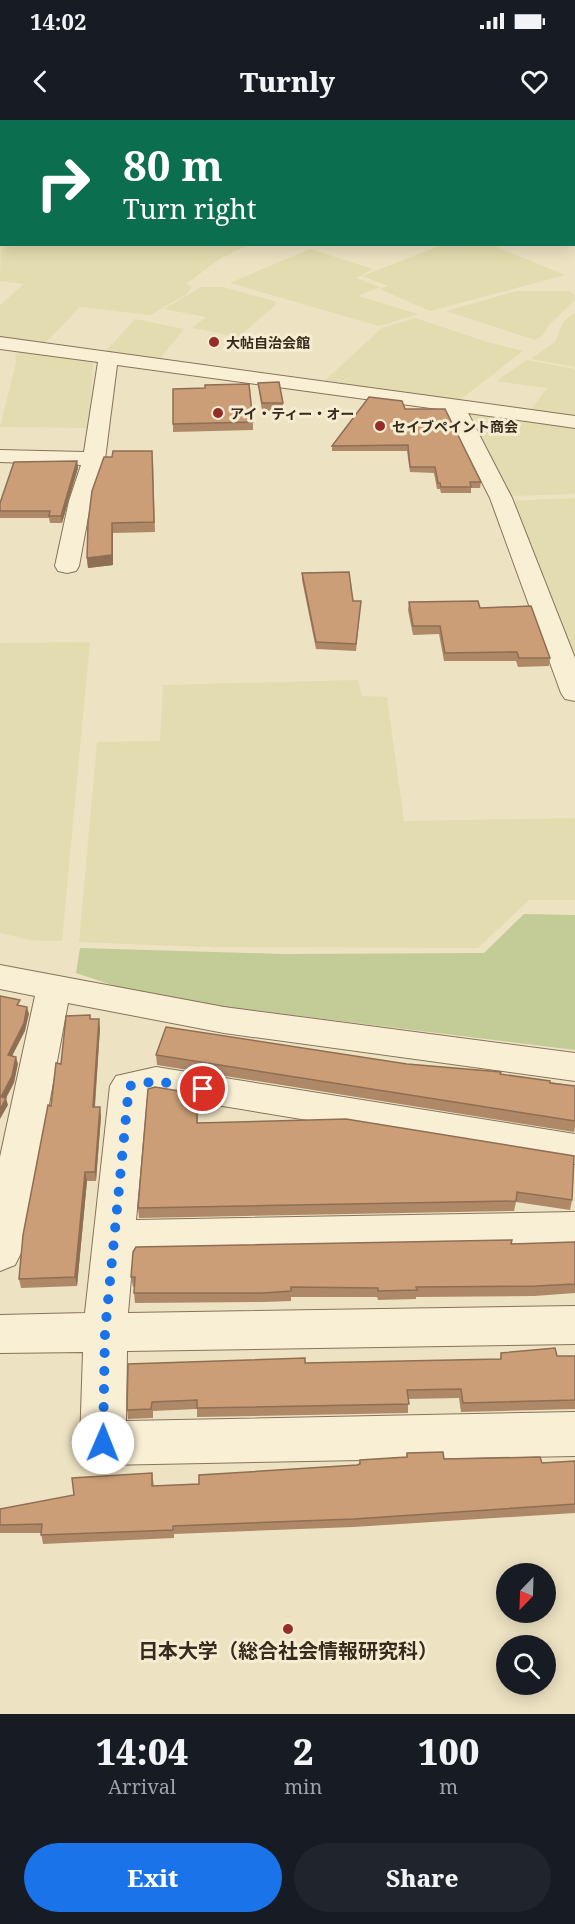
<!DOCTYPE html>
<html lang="en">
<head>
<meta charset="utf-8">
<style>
	:root { --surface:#171b24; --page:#20242c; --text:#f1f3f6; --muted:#9ea1a6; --accent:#1a73e8 }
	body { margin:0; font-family:"Noto Serif","Noto Sans JP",serif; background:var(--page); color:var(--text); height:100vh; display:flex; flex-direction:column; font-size:22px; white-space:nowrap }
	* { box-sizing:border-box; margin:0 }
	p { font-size:20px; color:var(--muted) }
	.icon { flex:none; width:33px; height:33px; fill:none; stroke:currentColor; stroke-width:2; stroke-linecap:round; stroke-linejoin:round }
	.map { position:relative; height:1594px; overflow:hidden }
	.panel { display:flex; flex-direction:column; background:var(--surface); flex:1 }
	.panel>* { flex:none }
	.hud { position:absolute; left:0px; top:0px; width:576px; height:126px; box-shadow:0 3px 15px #0003; background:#0b6e4f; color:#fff; overflow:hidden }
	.needle { width:39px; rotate:203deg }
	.controls { position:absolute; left:496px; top:1443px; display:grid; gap:12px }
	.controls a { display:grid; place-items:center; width:60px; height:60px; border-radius:50%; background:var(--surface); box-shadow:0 3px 15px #0003; font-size:30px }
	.pin { position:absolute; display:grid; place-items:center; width:51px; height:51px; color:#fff; margin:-26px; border:3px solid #fff; border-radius:50%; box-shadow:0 2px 6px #0007 }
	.me { position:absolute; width:66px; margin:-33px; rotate:1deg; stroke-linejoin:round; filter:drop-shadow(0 0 4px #0008) }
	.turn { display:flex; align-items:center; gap:21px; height:126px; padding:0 24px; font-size:27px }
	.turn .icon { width:78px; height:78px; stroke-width:2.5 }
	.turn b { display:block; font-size:42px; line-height:51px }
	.eta { display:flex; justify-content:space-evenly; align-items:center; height:102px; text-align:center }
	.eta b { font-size:36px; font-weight:800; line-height:42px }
	.action { display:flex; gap:12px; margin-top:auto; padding:12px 24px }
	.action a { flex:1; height:69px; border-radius:36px; background:var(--accent); color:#fff; font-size:24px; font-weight:800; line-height:69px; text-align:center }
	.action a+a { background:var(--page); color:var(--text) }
	.status { display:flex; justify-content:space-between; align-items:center; height:42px; padding:0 30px; background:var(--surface); direction:ltr }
	.status svg { height:16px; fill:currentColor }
	header { display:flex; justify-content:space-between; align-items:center; height:78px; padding:0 24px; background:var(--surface); font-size:27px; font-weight:800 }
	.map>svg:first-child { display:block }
	.farmland { fill:#e3dcb0 }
	.green { fill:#c3cb96 }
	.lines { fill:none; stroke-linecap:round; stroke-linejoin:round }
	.stream { stroke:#6c8e86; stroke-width:4 }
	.minor-casing { stroke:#87735a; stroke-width:2 }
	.minor { fill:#f8efd5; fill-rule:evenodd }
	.wall { fill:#af8867 }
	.shaded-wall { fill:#8e6f54 }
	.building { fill:#cb9e78; stroke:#8e6f54; stroke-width:1.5 }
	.route { stroke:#1a73e8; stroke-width:10; stroke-dasharray:0 18 }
	.poi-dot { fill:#952d2a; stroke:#f5ecd1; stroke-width:2 }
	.labels { text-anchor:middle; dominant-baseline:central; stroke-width:6; stroke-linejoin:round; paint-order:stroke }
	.far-poi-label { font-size:14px; font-weight:bold; fill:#372b1e; stroke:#f5ecd1; text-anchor:start }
	.near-poi-label { font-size:20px; font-weight:bold; fill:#372b1e; stroke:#f5ecd1 }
</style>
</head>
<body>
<div class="status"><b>14:02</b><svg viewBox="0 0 49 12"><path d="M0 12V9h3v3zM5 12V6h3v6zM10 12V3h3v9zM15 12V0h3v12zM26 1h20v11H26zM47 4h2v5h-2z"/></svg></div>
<header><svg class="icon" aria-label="back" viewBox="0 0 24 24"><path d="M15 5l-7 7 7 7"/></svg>Turnly<svg class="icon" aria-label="heart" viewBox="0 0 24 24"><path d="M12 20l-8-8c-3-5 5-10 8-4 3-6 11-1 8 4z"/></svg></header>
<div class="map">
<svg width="575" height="1594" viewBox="0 0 575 1594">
	<rect width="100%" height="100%" fill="#ede2c2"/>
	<path class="farmland" d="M1,108L2,124L248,125L221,138L186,164L192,166L187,174L150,195L80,187L43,225L0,219V185L24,164L0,161Z
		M442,125H492L565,155L430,191L380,169L388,166L362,156Z
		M310,129L373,149L356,158L380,167L358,176L418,194L379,206L230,163Z
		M201,167H222L275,181L276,184L239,217L192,208L206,197L164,189Z
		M517,171H570L575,176V180L549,205L543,215L535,220L446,191Z
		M575,193V247L531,239L555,222L564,201Z
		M415,198L487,222L523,231L457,282L322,263L382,208Z
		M135,199L184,209L158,241L103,234Z
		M22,233L93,242L89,308L0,307L16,242L15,234Z
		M527,240L575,249V297L530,291L547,268L496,261Z
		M464,293L575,308V374L506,376Z
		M575,378V552L510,381Z
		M90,522L62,821L29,820L0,813V523Z
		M358,560L362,576L387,577L404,701L575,698V780H529L478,828L204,827L79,822L97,622L160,621L163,565Z"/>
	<path class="green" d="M524,794L575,795V930L227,887L124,869L76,853L80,828L284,834L484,833Z"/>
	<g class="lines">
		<path class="stream" d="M394,0L400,2"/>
		<g class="minor-casing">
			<path id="minor" d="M206,0H225L205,2Z
				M283,0H297V2H284Z
				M574,87H575V97H574Z
				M0,217L575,296V308L468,293L512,378L575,538V581L565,579L561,573L490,378L445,290L117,245L105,339L91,381L79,446L76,451L67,453L58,451L55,446L69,381L81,345L0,342V330L84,332L98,242L0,229Z
				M0,845L224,887L575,933V961L224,913L68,883L21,1133L15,1145L0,1151V1037L35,876L0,869Z
				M156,947L575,1014V1044L156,975L147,977L136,1100L575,1092V1126L133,1135L128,1193L575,1186V1224L127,1231L126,1301L575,1292V1336L103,1345L87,1338L80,1323L83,1232L0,1233V1195L85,1193L110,966L116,956Z"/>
		</g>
		<use href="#minor" class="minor"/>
	</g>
	<path class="wall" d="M258,263L283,283V291H262L259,271Z
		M405,289L481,362L480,368H471V373H441L440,369H437L434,353L410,352L407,331H332V326Z
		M253,302V310L173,312V304Z
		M77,341L78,348L62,403H50L49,398H0V383Z
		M153,341L155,412L113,413V445L88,448L87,438Z
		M302,453L353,481H361L356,531L316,529L302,460Z
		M409,482L480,488L550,538L549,546L518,547L516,541H444L439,514L413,515L408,490Z
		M90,895V899L100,908L95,987L101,996L96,1061H87L77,1166L21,1168L19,1159L51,986L61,944Z
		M156,935L407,944L500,954L575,966V1007L574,1012L157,945Z
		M197,974L198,1003L572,1080L570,1090L516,1082L514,1091L139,1098L138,1088Z
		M575,1122V1173L534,1176L416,1177V1179L378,1180L377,1177H291V1181L263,1182L135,1183L134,1173V1167H133L131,1157L511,1124Z
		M501,1233L557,1236H575V1289L461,1292L459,1278L408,1279V1293L197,1297V1289L153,1291V1298L128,1299L127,1290L128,1244L305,1243L500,1239Z
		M407,1333L444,1339L542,1343L575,1341V1393L353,1407L174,1414V1418L43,1424L41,1413H0V1389L74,1375L152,1353L154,1366L199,1364L357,1345H359L360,1340L406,1337Z"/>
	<path class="shaded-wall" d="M77,341L78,348L62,403L61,396Z
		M112,403L113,413V445L88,448L87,438Z
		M27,887L29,894L25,911L9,942L8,935Z
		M99,899L100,908L94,996L93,987Z
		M16,937L18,944L14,963L3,984L1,977Z
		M6,978L8,985L0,999V990Z
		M100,987L101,996L96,1061L95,1052Z
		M85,1052L87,1061L77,1166L75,1157Z"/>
	<path class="building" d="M297,0H391L394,1L302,2Z
		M279,262L283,283H262L258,263Z
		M249,264L253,302L173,304V269L205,268V265Z
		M369,277L402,281L405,289H445L481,362H470L471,367H441L440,363H438L435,347H410L408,325L332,326Z
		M113,331H152L154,402L112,403V435L87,438L88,403L92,371L104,337H112Z
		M77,341L61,396H49L50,391H0V383L14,342Z
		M349,452L353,481H361L356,524L316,522L302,453Z
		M478,481L480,488L531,486L550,538H519L517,532L445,533L440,506H413L409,482Z
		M0,876L20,880L17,885L27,887L24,903L8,935L16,937L12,956L1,977L6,978L0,990Z
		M90,895V899H99L93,987H100L95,1052H85L75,1157L19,1159L23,1115L48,985L51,986L56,943L61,944L66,896Z
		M166,907L407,944L501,952L500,954L550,961V963L575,966V1001L156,935Z
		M155,967L197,974V1003L346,999L574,1036L572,1080L517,1072L516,1081L138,1088L148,969Z
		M512,1120L511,1124L575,1122V1164L536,1166L416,1167L417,1170L378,1171V1168L291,1167V1171L263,1173H134L135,1157H131L133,1132L136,1127Z
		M555,1228L557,1236H575V1280L463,1283L461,1269L407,1270L409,1284L197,1288V1280L152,1282L151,1289L127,1290L128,1244L305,1238V1243L501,1239V1233Z
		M443,1332L444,1339L540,1337L542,1343L575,1341V1384L354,1399L173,1406V1410L41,1415L42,1404L0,1405V1389L74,1375L72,1358L152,1353V1366L199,1364V1355L357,1345L360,1344V1340L407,1337V1333Z"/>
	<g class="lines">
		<path class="route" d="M103,1323L105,1212L129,966L156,961L203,969"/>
	</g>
	<g class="poi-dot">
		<circle cx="214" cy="222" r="6"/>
		<circle cx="218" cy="293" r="6"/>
		<circle cx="380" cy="306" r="6"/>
		<circle cx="288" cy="1509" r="6"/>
	</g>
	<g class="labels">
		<g class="far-poi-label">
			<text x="226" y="222">大帖自治会館</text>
			<text x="230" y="293">アイ・ティー・オー</text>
			<text x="392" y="306">セイブペイント商会</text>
		</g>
		<g class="near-poi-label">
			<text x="288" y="1530">日本大学（総合社会情報研究科）</text>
		</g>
	</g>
</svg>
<div class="controls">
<a><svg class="needle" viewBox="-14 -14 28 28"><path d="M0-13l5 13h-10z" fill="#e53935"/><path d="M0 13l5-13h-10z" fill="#9ea1a6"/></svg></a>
<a><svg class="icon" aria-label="search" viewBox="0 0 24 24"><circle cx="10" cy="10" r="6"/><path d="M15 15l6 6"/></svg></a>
</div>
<div class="pin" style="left:203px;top:969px;background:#d93025"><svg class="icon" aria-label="arrive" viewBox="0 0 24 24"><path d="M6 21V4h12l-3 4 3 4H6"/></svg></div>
<svg class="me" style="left:103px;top:1323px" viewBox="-20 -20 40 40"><circle r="19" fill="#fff"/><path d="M0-13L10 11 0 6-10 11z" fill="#1a73e8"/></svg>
<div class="hud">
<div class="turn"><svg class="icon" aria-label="right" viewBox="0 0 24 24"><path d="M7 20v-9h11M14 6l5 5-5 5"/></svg><div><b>80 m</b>Turn right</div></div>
</div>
</div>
<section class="panel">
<div class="eta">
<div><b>14:04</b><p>Arrival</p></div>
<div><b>2</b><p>min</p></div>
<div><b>100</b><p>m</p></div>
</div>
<div class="action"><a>Exit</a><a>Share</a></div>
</section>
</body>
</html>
